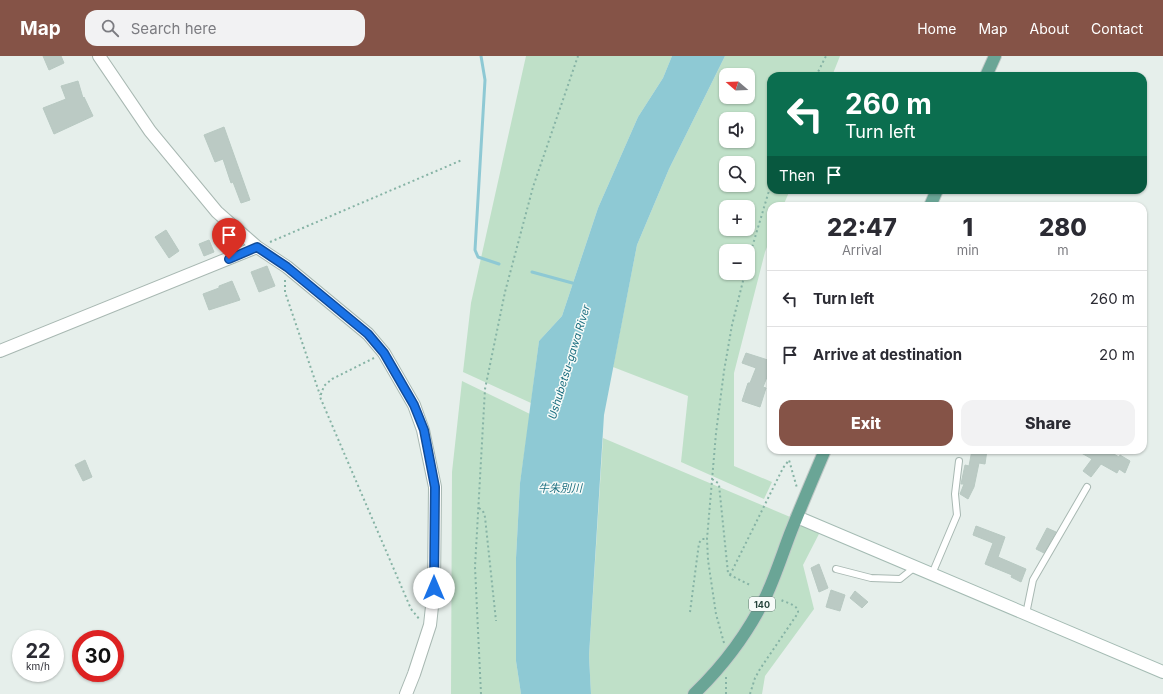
<!DOCTYPE html>
<html lang="en">
<head>
<meta charset="utf-8">
<style>
	:root { --surface:#fff; --page:#f2f2f3; --text:#2b2b33; --muted:#7c7c81; --line:#e1e1e2; --accent:#855347 }
	body { margin:0; font-family:Inter,"Noto Sans JP",sans-serif; background:var(--page); color:var(--text); height:100vh; display:flex; flex-direction:column; font-size:15px; white-space:nowrap }
	* { box-sizing:border-box; margin:0 }
	p { font-size:13px; color:var(--muted) }
	.icon { flex:none; width:22px; height:22px; fill:none; stroke:currentColor; stroke-width:2; stroke-linecap:round; stroke-linejoin:round }
	.map { position:relative; flex:1; overflow:hidden }
	.drawer { position:absolute; left:767px; top:146px; width:380px; height:252px; display:flex; flex-direction:column; background:var(--surface); border-radius:12px; box-shadow:0 1px 3px #0004 }
	.drawer>* { flex:none }
	.top-card { position:absolute; left:767px; top:16px; width:380px; height:122px; border-radius:12px; box-shadow:0 1px 3px #0004; background:#0b6e4f; color:#fff; overflow:hidden }
	.needle { width:26px; rotate:289deg }
	.controls { position:absolute; left:719px; top:12px; display:grid; gap:8px }
	.controls a { display:grid; place-items:center; width:36px; height:36px; border-radius:8px; background:var(--surface); box-shadow:0 1px 3px #0004; font-size:20px }
	.speed { position:absolute; left:12px; top:574px; display:flex; gap:8px; font-size:20px; font-weight:700; text-align:center }
	.speed>* { display:grid; place-content:center; width:52px; height:52px; border-radius:50%; background:var(--surface); box-shadow:0 1px 3px #0004; line-height:1 }
	.speed small { font-size:10px; font-weight:400 }
	.speed .limit { border:6px solid #d22; background:#fff; color:#111 }
	.pin { position:absolute; display:grid; place-items:center; width:34px; height:34px; color:#fff; margin:-41px -17px; border-radius:50% 50% 50% 0; rotate:-45deg; box-shadow:0 0 4px #0007 }
	.pin .icon { rotate:45deg }
	.me { position:absolute; width:44px; margin:-22px; rotate:0deg; stroke-linejoin:round; filter:drop-shadow(0 0 3px #0008) }
	.turn { display:flex; align-items:center; gap:14px; height:84px; padding:0 12px; font-size:18px }
	.turn .icon { width:52px; height:52px; stroke-width:2.5 }
	.turn b { display:block; font-size:28px; line-height:34px }
	.then { display:flex; align-items:center; height:38px; padding:0 12px; background:#0003; gap:8px; font-size:15px }
	.eta { display:flex; justify-content:space-evenly; align-items:center; height:68px; text-align:center }
	.eta b { font-size:24px; font-weight:800; line-height:28px }
	.action { display:flex; gap:8px; margin-top:auto; padding:8px 12px }
	.action a { flex:1; height:46px; border-radius:12px; background:var(--accent); color:#fff; font-size:16px; font-weight:800; line-height:46px; text-align:center }
	.action a+a { background:var(--page); color:var(--text) }
	ul { padding:0; list-style:none }
	li { display:flex; align-items:center; gap:12px; height:56px; padding:0 12px; border-top:1px solid var(--line) }
	li div { flex:1 }
	li b { display:block; font-size:15px }
	li em { font-style:normal }
	header { display:flex; align-items:center; gap:24px; box-sizing:border-box; height:56px; padding:0 20px; background:var(--accent); color:#fff }
	header strong { font-size:19px }
	nav { display:flex; gap:22px; margin-inline-start:auto; font-size:14px }
	.search { width:280px; height:36px; background:var(--page); display:flex; align-items:center; gap:10px; box-sizing:border-box; padding:0 14px; border-radius:12px; color:var(--muted); font-size:15px }
	.map>svg:first-child { display:block }
	.green { fill:#bfe0c8; fill-rule:evenodd }
	.water { fill:#8ec9d4 }
	.lines { fill:none; stroke-linecap:round; stroke-linejoin:round }
	.stream { stroke:#8ec9d4; stroke-width:3 }
	.building { fill:#bbcac4; stroke:#b8c9c2 }
	.lane-casing { stroke:#a8b8b2; stroke-width:8 }
	.street-casing { stroke:#a8b8b2; stroke-width:14 }
	.secondary-casing { stroke:#a4bbb3; stroke-width:14 }
	.primary-casing { stroke:#c2cac8; stroke-width:14 }
	.path { stroke:#86b3a5; stroke-width:2; stroke-dasharray:2 3; stroke-linecap:butt }
	.lane { stroke:#fff; stroke-width:6 }
	.street { stroke:#fff; stroke-width:12 }
	.secondary { stroke:#fff; stroke-width:12 }
	.primary { stroke:#6aa596; stroke-width:12 }
	.route-casing { stroke:#114b97; stroke-width:10 }
	.route { stroke:#1a73e8; stroke-width:7 }
	.labels { text-anchor:middle; dominant-baseline:central; stroke-width:3; stroke-linejoin:round; paint-order:stroke }
	.shield { fill:#f7fbf9; stroke:#637a73; stroke-width:1 }
	.shield-label { font-size:9px; font-weight:bold; fill:#24423a }
	.water-label { font-size:11px; font-style:italic; fill:#1c6f80; stroke:#f7fbf9 }
</style>
</head>
<body>
<header>
<strong>Map</strong>
<div class="search"><svg class="icon" aria-label="search" viewBox="0 0 24 24"><circle cx="10" cy="10" r="6"/><path d="M15 15l6 6"/></svg>Search here</div>
<nav><a>Home</a><a>Map</a><a>About</a><a>Contact</a></nav>
</header>
<div class="map">
<svg width="1163" height="638" viewBox="0 0 1163 638">
	<rect width="100%" height="100%" fill="#e6efeb"/>
	<path class="green" d="M526,0H672L663,22L638,61L598,152L562,260L539,285L531,347L463,316L471,247Z
		M725,0H840L832,20H771V134H790L783,150H771V181L765,196L734,317V410L772,426L764,443L681,406L688,340L613,311L637,189L669,113ZM726,19H748V41H726ZM726,63H748V85H726ZM726,107H748V129H726ZM726,151H748V173H726ZM726,195H748V217H726Z
		M462,325L530,358L520,427L516,502V605L521,638H451L452,416Z
		M603,382L821,474L803,509L814,553L765,620L762,638H591L589,600Z"/>
	<path class="water" d="M672,0H725L669,113L637,189L604,359L589,600L591,638H521L516,605V502L520,427L539,285L562,260L598,152L638,61L663,22Z"/>
	<g class="lines">
		<path class="stream" d="M481,0L485,24L475,194L478,201L499,208
			M532,216L576,228"/>
	</g>
	<path class="building" d="M43,0H61L64,7L49,14Z
		M78,25L83,42L84,41L93,60L54,78L43,52L66,43L61,30Z
		M224,71L250,144L241,147L233,126L231,127L223,103L215,106L204,79Z
		M166,174L179,195L169,202L155,181Z
		M209,184L214,196L204,200L199,188Z
		M267,210L275,230L259,236L251,216Z
		M232,225L240,244L209,254L203,238L219,232V230Z
		M746,297L771,305V311L763,331L766,332L760,351L742,345L748,327H750L756,312L742,307Z
		M972,394H987L985,408L979,407L974,431L968,443L960,438L964,428H961L965,409L969,410Z
		M1076,394H1107L1119,401L1120,399L1130,405L1125,417L1119,413L1117,417L1101,408L1091,421L1083,415L1092,403Z
		M85,404L92,421L83,425L75,409Z
		M976,470L1005,481L998,501L1026,513L1021,526L1011,521L1012,519L985,508L993,487L973,479Z
		M1047,472L1056,476L1044,497L1036,493Z
		M819,508L828,532L819,536L811,512Z
		M831,534L845,539L840,555L826,551Z
		M855,535L868,546L862,552L850,542Z"/>
	<g class="lines">
		<g class="lane-casing">
			<path id="lane" d="M836,513L871,522L900,523L915,511
				M932,518L957,459L955,438L959,405
				M1026,558L1033,524L1087,431"/>
		</g>
		<g class="street-casing">
			<path id="street" d="M99,0L150,75L217,156L257,191L287,211L368,278L384,297L414,349L423,374L435,431L434,532L430,569L414,618L406,638
				M0,295L257,191"/>
		</g>
		<g class="secondary-casing">
			<path id="secondary" d="M797,461L1163,616"/>
		</g>
		<g class="primary-casing">
			<path id="primary" d="M986,20L995,0
				M930,150L937,134
				M694,638C723,610 748,577 766,540C775,521 782,499 790,478C801,450 813,422 825,394"/>
		</g>
		<path class="path" d="M816,20L826,0
			M270,186L462,104
			M748,205L771,128
			M285,224V236L320,339
			M374,302L332,323L324,330L320,341L411,553L420,564
			M712,423L718,427L719,429L728,517L730,519L750,529
			M479,452L483,455L485,461L496,565
			M730,519L783,412L789,404L797,432
			M690,556L699,487L702,483H707
			M724,587L716,558L708,504L707,483L716,377L724,315L732,269L745,217
			M481,638L475,511L485,333L505,236L533,131L578,0
			M726,638V620
			M750,638L755,622L760,613L798,557C799,549 787,547 781,544"/>
		<use href="#lane" class="lane"/>
		<use href="#street" class="street"/>
		<use href="#secondary" class="secondary"/>
		<use href="#primary" class="primary"/>
	</g>
	<g class="lines">
		<g class="route-casing">
			<path id="route" d="M229,203L257,191L287,211L368,278L384,297L414,349L424,374L435,431L434,532"/>
		</g>
		<use href="#route" class="route"/>
	</g>
	<g class="labels">
		<rect class="shield" x="749" y="541" width="26" height="14" rx="3"/>
		<g class="shield-label">
			<text x="762" y="548">140</text>
		</g>
		<g class="water-label">
			<text transform="translate(569 306) rotate(-73)">Ushubetsu-gawa River</text>
			<text x="560" y="432">牛朱別川</text>
		</g>
	</g>
</svg>
<div class="controls">
<a><svg class="needle" viewBox="-14 -14 28 28"><path d="M0-13l5 13h-10z" fill="#e53935"/><path d="M0 13l5-13h-10z" fill="#7c7c81"/></svg></a>
<a><svg class="icon" aria-label="sound" viewBox="0 0 24 24"><path d="M4 9h4l5-4v14l-5-4H4zM17 9q2 3 0 6"/></svg></a>
<a><svg class="icon" aria-label="search" viewBox="0 0 24 24"><circle cx="10" cy="10" r="6"/><path d="M15 15l6 6"/></svg></a>
<a>+</a>
<a>−</a>
</div>
<div class="speed"><div>22<small>km/h</small></div><div class="limit">30</div></div>
<div class="pin" style="left:229px;top:203px;background:#d93025"><svg class="icon" aria-label="arrive" viewBox="0 0 24 24"><path d="M6 21V4h12l-3 4 3 4H6"/></svg></div>
<svg class="me" style="left:434px;top:532px" viewBox="-20 -20 40 40"><circle r="19" fill="#fff"/><path d="M0-13L10 11 0 6-10 11z" fill="#1a73e8"/></svg>
<div class="top-card">
<div class="turn"><svg class="icon" aria-label="left" viewBox="0 0 24 24"><path d="M17 20v-9H6M10 6l-5 5 5 5"/></svg><div><b>260 m</b>Turn left</div></div>
<div class="then">Then<svg class="icon" aria-label="arrive" viewBox="0 0 24 24"><path d="M6 21V4h12l-3 4 3 4H6"/></svg></div>
</div>
<section class="drawer">
<div class="eta">
<div><b>22:47</b><p>Arrival</p></div>
<div><b>1</b><p>min</p></div>
<div><b>280</b><p>m</p></div>
</div>
<ul>
<li><svg class="icon" aria-label="left" viewBox="0 0 24 24"><path d="M17 20v-9H6M10 6l-5 5 5 5"/></svg><div><b>Turn left</b></div><em>260 m</em></li>
<li><svg class="icon" aria-label="arrive" viewBox="0 0 24 24"><path d="M6 21V4h12l-3 4 3 4H6"/></svg><div><b>Arrive at destination</b></div><em>20 m</em></li>
</ul>
<div class="action"><a>Exit</a><a>Share</a></div>
</section>
</div>
</body>
</html>
